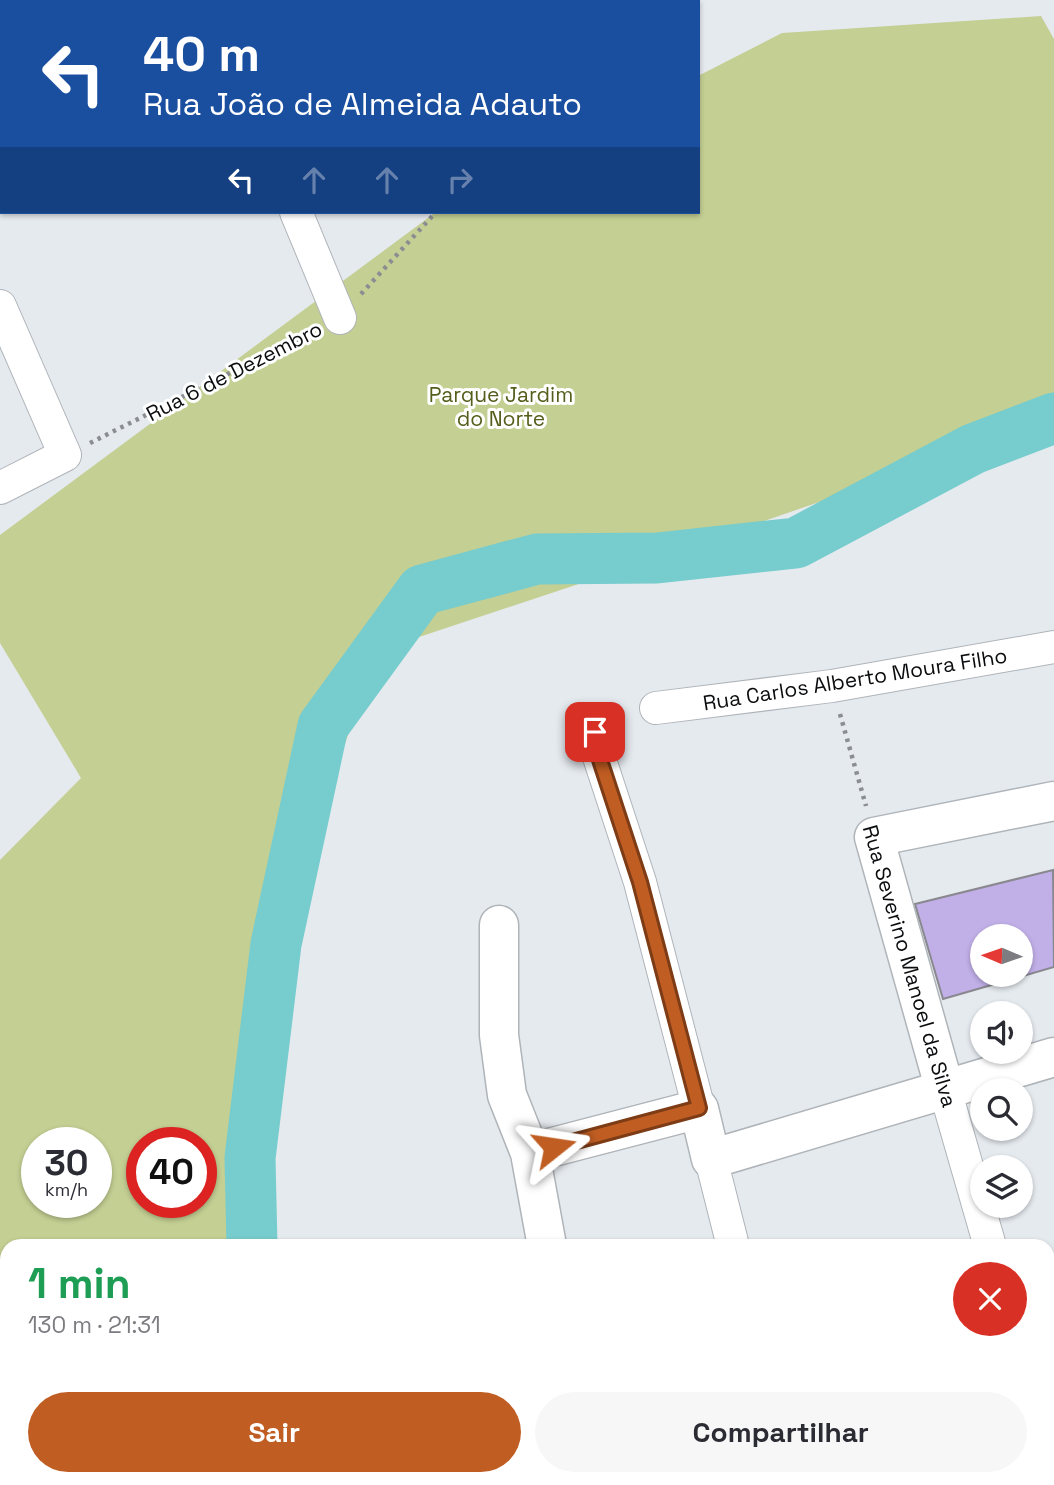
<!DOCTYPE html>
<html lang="pt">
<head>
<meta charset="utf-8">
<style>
	:root { --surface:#fff; --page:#f7f7f7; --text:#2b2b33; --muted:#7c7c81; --accent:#c05d22 }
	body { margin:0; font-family:"Space Grotesk",sans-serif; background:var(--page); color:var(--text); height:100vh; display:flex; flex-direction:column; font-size:26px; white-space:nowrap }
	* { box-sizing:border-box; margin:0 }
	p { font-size:23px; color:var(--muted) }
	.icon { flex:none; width:38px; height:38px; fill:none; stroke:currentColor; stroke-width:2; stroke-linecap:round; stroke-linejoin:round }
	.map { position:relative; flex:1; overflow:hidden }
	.details { position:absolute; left:0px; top:1239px; width:1055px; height:247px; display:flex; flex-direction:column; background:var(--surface); border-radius:21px 21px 0 0; box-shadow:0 2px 5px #0004 }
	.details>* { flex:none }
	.top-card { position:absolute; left:0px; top:0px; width:700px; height:214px; box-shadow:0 2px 5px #0004; background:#1a4fa0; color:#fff; overflow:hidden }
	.needle { width:46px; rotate:272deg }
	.fabs { position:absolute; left:970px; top:924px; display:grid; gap:14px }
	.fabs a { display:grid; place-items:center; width:63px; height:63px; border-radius:50%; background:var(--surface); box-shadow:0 2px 5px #0004; font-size:35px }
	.speed { position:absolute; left:21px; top:1127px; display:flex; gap:14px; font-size:35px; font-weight:700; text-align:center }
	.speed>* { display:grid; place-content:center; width:91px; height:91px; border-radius:50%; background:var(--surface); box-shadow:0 2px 5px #0004; line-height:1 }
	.speed small { font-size:18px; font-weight:400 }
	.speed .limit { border:10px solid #d22; background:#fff; color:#111 }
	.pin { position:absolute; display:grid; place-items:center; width:60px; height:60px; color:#fff; margin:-30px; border-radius:14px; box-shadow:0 4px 10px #0006 }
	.me { position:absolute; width:77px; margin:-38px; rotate:75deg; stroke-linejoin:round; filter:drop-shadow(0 0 5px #0008) }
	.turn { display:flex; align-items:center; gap:24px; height:147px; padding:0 28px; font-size:32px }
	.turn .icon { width:91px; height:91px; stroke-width:2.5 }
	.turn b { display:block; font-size:49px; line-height:60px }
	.lanes { display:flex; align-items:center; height:66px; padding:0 28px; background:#0003; justify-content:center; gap:35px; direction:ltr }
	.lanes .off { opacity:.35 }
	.round { display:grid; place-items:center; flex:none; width:74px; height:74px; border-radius:37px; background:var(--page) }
	.overview { display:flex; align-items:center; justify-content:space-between; height:119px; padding:0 28px }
	h1 { font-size:42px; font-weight:600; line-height:52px; color:#1e9e55 }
	.primary-button { display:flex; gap:14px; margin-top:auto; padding:14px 28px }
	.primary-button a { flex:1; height:80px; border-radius:42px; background:var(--accent); color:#fff; font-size:28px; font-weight:600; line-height:80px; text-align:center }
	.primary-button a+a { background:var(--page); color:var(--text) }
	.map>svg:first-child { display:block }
	.green { fill:#c4cf93; fill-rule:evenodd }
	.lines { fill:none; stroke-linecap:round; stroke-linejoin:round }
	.river { stroke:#77cccd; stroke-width:51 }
	.building { fill:#c1afe8; stroke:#89888e; stroke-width:2; fill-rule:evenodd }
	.minor-casing { stroke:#afb4b9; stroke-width:34 }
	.tertiary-casing { stroke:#afb4b9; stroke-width:41 }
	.path { stroke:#8a8d91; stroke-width:4.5; stroke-dasharray:3.5 5; stroke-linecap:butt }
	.minor { stroke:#fff; stroke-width:32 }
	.tertiary { stroke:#fff; stroke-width:38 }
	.route-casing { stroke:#7d3c16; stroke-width:18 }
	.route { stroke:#c05d22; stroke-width:12 }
	.labels { text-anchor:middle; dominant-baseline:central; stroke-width:6; stroke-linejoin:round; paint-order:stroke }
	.street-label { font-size:21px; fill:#0b0c0e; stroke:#fff }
	.park-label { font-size:21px; fill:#555e1b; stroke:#fff }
</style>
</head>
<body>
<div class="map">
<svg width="1054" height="1485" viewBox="0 0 1054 1485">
	<rect width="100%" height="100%" fill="#e5eaef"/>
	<path class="green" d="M1041,16L1054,39V426L973,449L657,558L377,651L276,944L253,1246H7V1308L0,1297V860L81,778L0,643V535L436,212H698V76L782,33ZM37,1143H96V1202H37ZM142,1143H201V1202H142Z
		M55,1479H325L328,1485H56Z"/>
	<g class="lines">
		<path class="river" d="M252,1246L250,1158L276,944L323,726L422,590L537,559L657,558L796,543L973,449L1054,418
			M261,1479L262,1485"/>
	</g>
	<path class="building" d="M581,0H655L656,2H582Z
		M1053,870L1054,967L943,999L915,904ZM982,936H1020V975H982Z"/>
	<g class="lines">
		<g class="minor-casing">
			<path id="minor" d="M204,0V2
				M535,0L536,2
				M390,2L394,0
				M0,169L2,168
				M296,212L340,318
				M0,306L65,455L0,488
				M656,708L832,686L1054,647
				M595,732L599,757L640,882L699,1109
				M945,1090L990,1246
				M711,1159L733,1246
				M1048,1443L1054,1462
				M794,1479L796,1485"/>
		</g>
		<g class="tertiary-casing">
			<path id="tertiary" d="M499,925V1035L507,1095L530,1153L547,1246
				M945,1090L874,837L1054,801
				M530,1153L699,1109L711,1159L1054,1057
				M619,1479L621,1485"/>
		</g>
		<path class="path" d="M361,294L436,212
			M90,443L314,331
			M840,714L866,806"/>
		<use href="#minor" class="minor"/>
		<use href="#tertiary" class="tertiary"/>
	</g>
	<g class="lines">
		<g class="route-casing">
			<path id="route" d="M554,1147L699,1108L640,882L599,757L595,732"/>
		</g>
		<use href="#route" class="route"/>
	</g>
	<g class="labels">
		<g class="street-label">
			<text transform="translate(234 371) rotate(-27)">Rua 6 de Dezembro</text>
			<text transform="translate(855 679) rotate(-9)">Rua Carlos Alberto Moura Filho</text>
			<text transform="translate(910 966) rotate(74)">Rua Severino Manoel da Silva</text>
		</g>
		<g class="park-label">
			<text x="501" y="394">Parque Jardim<tspan x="501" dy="24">do Norte</tspan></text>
		</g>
	</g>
</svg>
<div class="fabs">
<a><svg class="needle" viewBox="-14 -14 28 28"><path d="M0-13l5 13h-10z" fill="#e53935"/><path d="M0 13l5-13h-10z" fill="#7c7c81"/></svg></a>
<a><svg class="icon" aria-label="sound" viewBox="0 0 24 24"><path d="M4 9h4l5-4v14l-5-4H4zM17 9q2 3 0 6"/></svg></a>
<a><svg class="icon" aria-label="search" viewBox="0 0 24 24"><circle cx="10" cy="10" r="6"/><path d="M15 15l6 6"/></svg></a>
<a><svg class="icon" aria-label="layers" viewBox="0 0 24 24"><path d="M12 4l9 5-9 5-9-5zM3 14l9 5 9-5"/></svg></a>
</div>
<div class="speed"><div>30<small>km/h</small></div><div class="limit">40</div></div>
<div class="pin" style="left:595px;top:732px;background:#d93025"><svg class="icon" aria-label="arrive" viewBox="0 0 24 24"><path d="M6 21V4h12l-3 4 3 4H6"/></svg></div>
<svg class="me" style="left:554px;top:1147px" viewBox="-20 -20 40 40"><path d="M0-17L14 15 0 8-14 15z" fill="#c05d22" stroke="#fff" stroke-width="4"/></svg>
<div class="top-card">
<div class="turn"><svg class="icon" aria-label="left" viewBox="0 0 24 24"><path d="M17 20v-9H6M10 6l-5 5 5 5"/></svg><div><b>40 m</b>Rua João de Almeida Adauto</div></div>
<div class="lanes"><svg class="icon" aria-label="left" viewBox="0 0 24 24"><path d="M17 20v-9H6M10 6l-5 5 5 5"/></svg><svg class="icon off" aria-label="ahead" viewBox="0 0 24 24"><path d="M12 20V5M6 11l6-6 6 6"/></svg><svg class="icon off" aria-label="ahead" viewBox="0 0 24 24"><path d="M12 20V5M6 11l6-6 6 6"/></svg><svg class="icon off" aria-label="right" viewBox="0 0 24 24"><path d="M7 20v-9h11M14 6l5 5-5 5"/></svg></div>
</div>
<section class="details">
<div class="overview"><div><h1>1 min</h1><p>130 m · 21:31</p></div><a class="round" style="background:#d93025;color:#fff"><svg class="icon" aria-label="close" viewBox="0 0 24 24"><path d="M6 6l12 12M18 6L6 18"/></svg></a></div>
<div class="primary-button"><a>Sair</a><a>Compartilhar</a></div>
</section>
</div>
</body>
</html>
